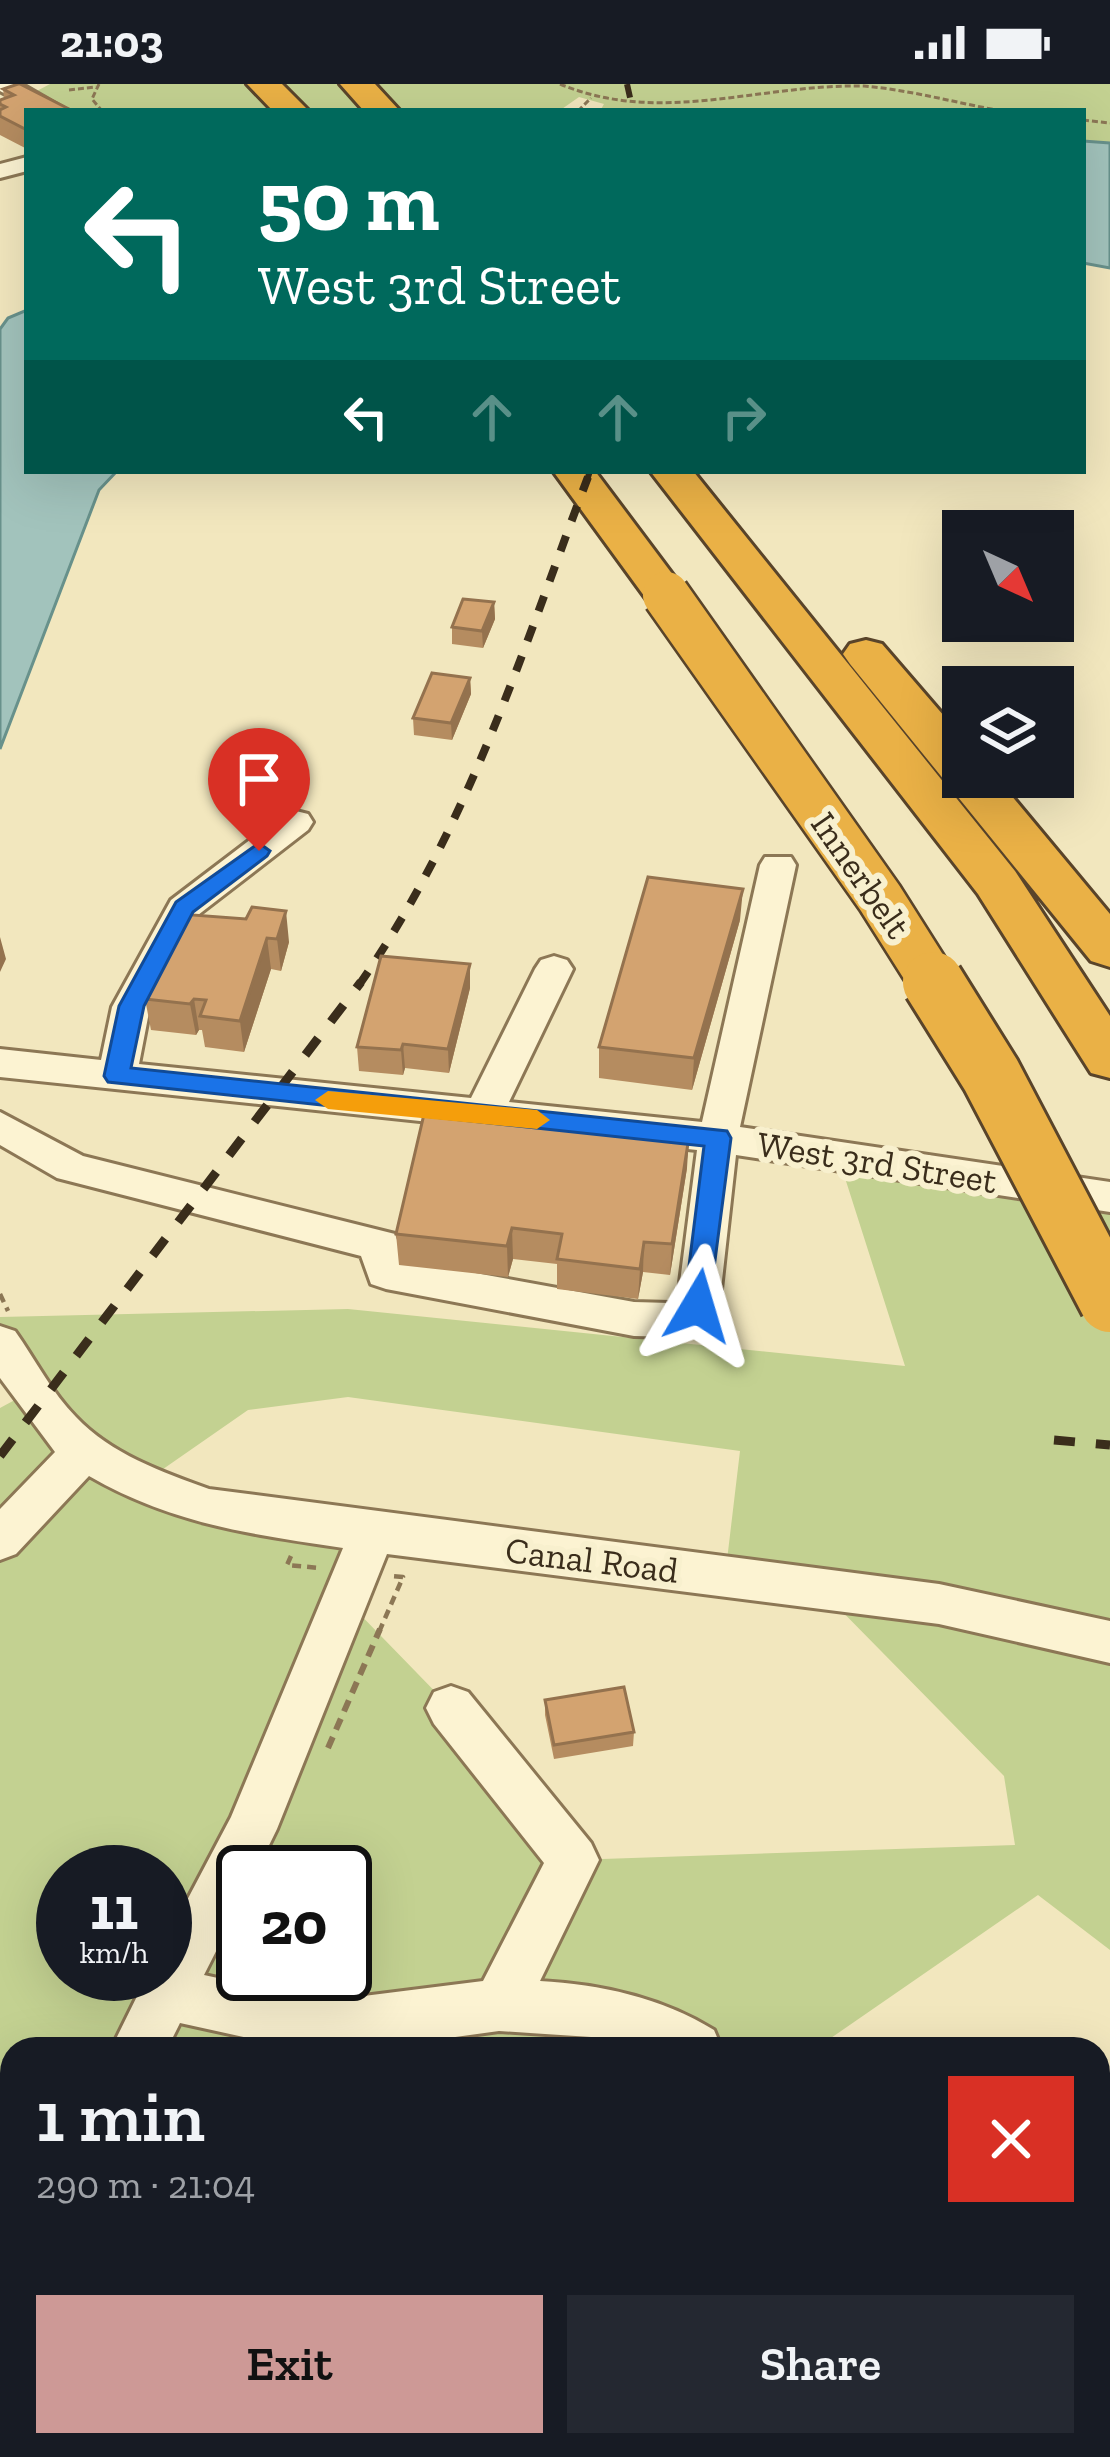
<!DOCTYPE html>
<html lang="en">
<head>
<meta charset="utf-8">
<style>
	:root { --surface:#171b24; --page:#242831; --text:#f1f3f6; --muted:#9ea1a6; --accent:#cd9996 }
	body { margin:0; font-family:"Zilla Slab",serif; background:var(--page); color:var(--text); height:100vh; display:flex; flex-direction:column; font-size:45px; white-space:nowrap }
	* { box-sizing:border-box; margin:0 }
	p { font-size:39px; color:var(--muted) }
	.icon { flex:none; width:66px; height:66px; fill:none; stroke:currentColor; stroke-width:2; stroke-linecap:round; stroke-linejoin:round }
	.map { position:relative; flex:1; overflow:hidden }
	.drawer { position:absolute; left:0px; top:1953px; width:1110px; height:420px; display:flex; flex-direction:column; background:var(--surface); border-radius:36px 36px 0 0; box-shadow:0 12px 48px #0002 }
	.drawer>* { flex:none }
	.hud { position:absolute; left:24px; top:24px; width:1062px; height:366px; border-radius:0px; box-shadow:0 12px 48px #0002; background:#00695c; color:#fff; overflow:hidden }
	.needle { width:78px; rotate:136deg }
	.controls { position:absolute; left:942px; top:426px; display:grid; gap:24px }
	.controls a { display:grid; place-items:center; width:132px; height:132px; border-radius:0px; background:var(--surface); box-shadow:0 12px 48px #0002; font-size:60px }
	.speed { position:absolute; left:36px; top:1761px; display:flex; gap:24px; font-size:60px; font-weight:700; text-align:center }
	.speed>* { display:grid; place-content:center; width:156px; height:156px; border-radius:50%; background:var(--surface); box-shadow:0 12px 48px #0002; line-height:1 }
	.speed small { font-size:30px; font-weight:400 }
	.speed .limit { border:6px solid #111; border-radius:18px; background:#fff; color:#111 }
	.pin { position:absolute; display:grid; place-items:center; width:102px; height:102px; color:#fff; margin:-123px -51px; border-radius:50% 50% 50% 0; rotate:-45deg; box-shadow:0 0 12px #0007 }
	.pin .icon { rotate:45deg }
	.me { position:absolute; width:132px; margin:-66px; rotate:7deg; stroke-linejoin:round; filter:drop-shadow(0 0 9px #0008) }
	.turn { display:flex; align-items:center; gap:42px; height:252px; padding:0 36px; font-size:54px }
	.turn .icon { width:156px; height:156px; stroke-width:2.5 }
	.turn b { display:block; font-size:84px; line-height:102px }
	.lanes { display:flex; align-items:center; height:114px; padding:0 36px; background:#0003; justify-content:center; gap:60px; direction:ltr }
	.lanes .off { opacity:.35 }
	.round { display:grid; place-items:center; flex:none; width:126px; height:126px; border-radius:0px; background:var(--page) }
	.head { display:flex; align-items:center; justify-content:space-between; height:204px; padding:0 36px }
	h1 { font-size:72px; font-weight:600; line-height:90px }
	.primary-button { display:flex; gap:24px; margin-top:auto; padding:24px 36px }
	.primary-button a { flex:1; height:138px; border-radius:0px; background:var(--accent); color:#111; font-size:48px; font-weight:600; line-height:138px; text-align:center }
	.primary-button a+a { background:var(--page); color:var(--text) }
	.status { display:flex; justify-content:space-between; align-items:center; height:84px; padding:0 60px; background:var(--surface); direction:ltr }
	.status svg { height:33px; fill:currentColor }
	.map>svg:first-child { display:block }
	.green { fill:#c3d191; fill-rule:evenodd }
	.water { fill:#a2c3bc; stroke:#68918b; stroke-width:3 }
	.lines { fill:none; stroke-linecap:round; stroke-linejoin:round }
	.minor-casing { stroke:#8c7755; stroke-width:6 }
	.highway-casing { stroke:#59442a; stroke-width:6 }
	.path-far2 { stroke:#8c7755; stroke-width:3; stroke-dasharray:6 3; stroke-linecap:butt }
	.path-far1 { stroke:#8c7755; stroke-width:4.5; stroke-dasharray:9 6; stroke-linecap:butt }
	.path { stroke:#8c7755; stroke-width:6; stroke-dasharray:12 8; stroke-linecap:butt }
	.minor { fill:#fcf3d2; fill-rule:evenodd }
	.highway { fill:#eab146; fill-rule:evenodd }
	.rail-far2 { stroke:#3a2d1b; stroke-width:6; stroke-dasharray:14 14; stroke-linecap:butt }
	.rail-far1 { stroke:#3a2d1b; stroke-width:8; stroke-dasharray:16 16; stroke-linecap:butt }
	.rail { stroke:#3a2d1b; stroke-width:9; stroke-dasharray:21 21; stroke-linecap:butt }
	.highway-bridge-far1-casing { stroke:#59442a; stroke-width:51; stroke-linecap:butt }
	.highway-bridge-casing { stroke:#59442a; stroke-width:66; stroke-linecap:butt }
	.highway-bridge-far1 { stroke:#eab146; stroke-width:46 }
	.highway-bridge { stroke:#eab146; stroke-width:60 }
	.wall { fill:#b58c60 }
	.shaded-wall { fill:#94724e }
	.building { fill:#d3a370; stroke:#94724e; stroke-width:3 }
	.route { fill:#1a73e8; stroke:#114b97; stroke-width:3 }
	.slow { fill:#f59e0b }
	.labels { text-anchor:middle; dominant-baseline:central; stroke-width:12; stroke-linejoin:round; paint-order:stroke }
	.street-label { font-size:36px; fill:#3a2d1b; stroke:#f8f0ce }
</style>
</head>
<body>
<div class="status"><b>21:03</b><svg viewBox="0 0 49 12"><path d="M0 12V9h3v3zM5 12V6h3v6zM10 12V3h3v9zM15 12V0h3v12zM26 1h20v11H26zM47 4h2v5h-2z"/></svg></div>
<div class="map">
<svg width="1110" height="2373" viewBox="0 0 1110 2373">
	<rect width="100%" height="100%" fill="#f2e7be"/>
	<path class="green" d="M50,0H1110V59L1083,57V27H600L604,20L579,13L559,27H69L35,8Z
		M838,1072L1110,1113V1866L1038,1811L815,1965H12V2361H1098V2242L1110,2290V2373H0V1324L24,1311L0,1259V1233L348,1225L905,1282ZM348,1313L740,1367L725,1493L820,1505L1004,1692L1015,1761L573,1776L451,1624L347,1517L372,1449L143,1399L248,1326ZM63,1788H165V1890H63ZM243,1788H345V1890H243Z"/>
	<path class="water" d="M1083,57L1110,59V184L1083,179Z
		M27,226V387H117L99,406L0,665V245L8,234Z"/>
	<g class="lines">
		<g class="minor-casing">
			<path id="minor" d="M0,0H21L68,27H38L0,7Z
				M27,73V87L0,94V80Z
				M296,727L308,730L313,738L308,746L198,831L150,923L139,980L471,1014L535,885L541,876L554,872L567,876L573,885L509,1018L702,1038L760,781L765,773H791L796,781L740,1043L1110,1098V1128L736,1071L719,1223L713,1235L692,1248L677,1253L634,1252L386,1205L371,1200L361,1172L57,1094L0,1061V1028L83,1072L395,1150L404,1176L634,1218L670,1219L678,1214L697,1066L0,993V965L101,976L112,923L171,816L284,730Z
				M0,1242L15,1247C35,1275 52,1309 76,1333C111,1370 162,1388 209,1405L939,1500L1110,1537V1579L939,1540L387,1470L277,1745L256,1788H243V1814L204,1891L324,1917L483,1897L544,1779L434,1640L426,1624L434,1608L451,1602L468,1608L591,1759L599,1776L540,1897C600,1900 662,1914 714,1946L722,1965H629L591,1953L499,1947L368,1965H298L180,1939L167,1965H111L148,1890H165V1858L231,1733L343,1464C250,1450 172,1440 89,1392L16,1470L0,1476V1425L55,1368L0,1294Z
				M12,2139V2210L0,2215V2144Z
				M1098,2199H1110V2257H1098Z"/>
		</g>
		<g class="highway-casing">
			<path id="highway" d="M247,0H282L309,27H273Z
				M340,0H375L400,27H364Z
				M553,387H595L688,511L682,520L666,524L650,520Z
				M650,387H693L1015,787L1110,932V994L1091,989L978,810Z
				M866,556L882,560L963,654V693H996L1110,830V883L1091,877L850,580L843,570L850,560Z"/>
		</g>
		<path class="path-far2" d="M99,0L92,15L102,27
			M560,0C661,42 757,0 864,2C910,6 957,19 1002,27
			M69,6L96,3
			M578,27L591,14
			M1083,36L1110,39"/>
		<path class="path-far1" d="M0,1210L8,1227
			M291,1472L287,1481L320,1484
			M379,1548L403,1493L391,1492"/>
		<path class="path" d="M328,1664L380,1545
			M233,1882L243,1860
			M0,2265L12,2248"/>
		<use href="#minor" class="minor"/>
		<use href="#highway" class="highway"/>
		<path class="rail-far2" d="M627,0L633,27
			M587,396L590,387"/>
		<path class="rail-far1" d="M359,901C468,745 521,570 588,393"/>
		<path class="rail" d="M1054,1356L1110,1361
			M0,1372L361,898"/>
		<g class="highway-bridge-far1-casing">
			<path id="highway-bridge-far1" d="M666,511L880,814L935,901"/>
		</g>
		<g class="highway-bridge-casing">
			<path id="highway-bridge" d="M933,898L991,991L1110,1218"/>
		</g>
		<use href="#highway-bridge-far1" class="highway-bridge-far1"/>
		<use href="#highway-bridge" class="highway-bridge"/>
	</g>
	<path class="wall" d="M3,5L71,26V27H27V65L0,51V16L4,14Z
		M494,518L495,535L483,564L452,560V543Z
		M470,594L471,610L452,656L414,651L413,634Z
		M180,830L289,858L281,887L271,885L244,968L205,963L202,946H199L196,951L151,946L145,915Z
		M740,836L692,1006L599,994V963Z
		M470,880V904L449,989L405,984L403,991L359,987L357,963Z
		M687,1084L670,1191L643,1188L638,1215L557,1205V1180L513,1175L508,1193L399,1181L396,1150Z
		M545,1616L634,1648L633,1662L554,1675L545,1631Z"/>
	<path class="shaded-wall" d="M494,518L495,535L483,564L482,547Z
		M470,594L471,610L452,656L451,639Z
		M743,805L740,836L692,1006L694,974Z
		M286,827L289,858L281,887L277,855Z
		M0,853L6,875L0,888Z
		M267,854L271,885L244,968L240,937Z
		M470,880V904L449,989L448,965Z
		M194,915L199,946L196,951L190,920Z
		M403,960L405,984L403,991L401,966Z
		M689,1053L687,1084L670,1191L672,1160Z
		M512,1144L513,1175L508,1193L507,1162Z
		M644,1158L643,1188L638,1215L640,1185Z"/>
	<path class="building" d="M18,0H20L71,26L27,27V46L0,32V26L6,23L0,20V16L14,11L3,5Z
		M463,515L494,518L482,547L452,543Z
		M432,589L470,594L451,639L413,634Z
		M648,793L743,805L694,974L599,963Z
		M252,823L286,827L277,855L267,854L240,937L200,932L206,916L194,915L190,920L145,915L180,830L246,835Z
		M381,872L470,880L448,965L403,960L401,966L357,963Z
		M425,1026L689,1053L672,1160L644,1158L640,1185L557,1175L562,1150L512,1144L507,1162L396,1150Z
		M624,1603L634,1648L554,1661L545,1616Z"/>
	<path class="route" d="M259,759L270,767L267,772L193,828L144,922L131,984L727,1047L731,1054L708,1230H688L684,1222L704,1062L108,998L104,992L119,922L176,818Z"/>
	<path class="slow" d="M328,1007L537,1026L550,1036L537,1045L328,1025L315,1016Z"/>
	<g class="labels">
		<g class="street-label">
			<text transform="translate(861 791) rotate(55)">Innerbelt</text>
			<text transform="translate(877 1078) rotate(9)">West 3rd Street</text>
			<text transform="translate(592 1476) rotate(7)">Canal Road</text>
		</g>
	</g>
</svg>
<div class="controls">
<a><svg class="needle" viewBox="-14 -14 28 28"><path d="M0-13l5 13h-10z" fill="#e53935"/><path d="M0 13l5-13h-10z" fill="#9ea1a6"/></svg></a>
<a><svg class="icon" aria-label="layers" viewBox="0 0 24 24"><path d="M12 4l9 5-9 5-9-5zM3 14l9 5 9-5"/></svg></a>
</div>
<div class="speed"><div>11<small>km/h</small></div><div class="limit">20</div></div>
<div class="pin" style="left:259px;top:767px;background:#d93025"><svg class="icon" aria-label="arrive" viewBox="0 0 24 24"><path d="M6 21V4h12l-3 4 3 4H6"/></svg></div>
<svg class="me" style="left:698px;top:1222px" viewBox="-20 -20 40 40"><path d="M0-17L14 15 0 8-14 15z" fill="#1a73e8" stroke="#fff" stroke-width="4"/></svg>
<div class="hud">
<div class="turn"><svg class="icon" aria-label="left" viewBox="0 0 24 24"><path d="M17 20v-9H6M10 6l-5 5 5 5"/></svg><div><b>50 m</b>West 3rd Street</div></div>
<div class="lanes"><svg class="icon" aria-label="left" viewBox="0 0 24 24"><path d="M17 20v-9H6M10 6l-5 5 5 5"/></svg><svg class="icon off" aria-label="ahead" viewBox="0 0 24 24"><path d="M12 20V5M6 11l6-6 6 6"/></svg><svg class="icon off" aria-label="ahead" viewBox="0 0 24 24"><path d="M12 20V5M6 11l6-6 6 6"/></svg><svg class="icon off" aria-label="right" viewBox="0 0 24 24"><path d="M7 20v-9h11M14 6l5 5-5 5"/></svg></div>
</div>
<section class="drawer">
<div class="head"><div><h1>1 min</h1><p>290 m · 21:04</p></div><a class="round" style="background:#d93025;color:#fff"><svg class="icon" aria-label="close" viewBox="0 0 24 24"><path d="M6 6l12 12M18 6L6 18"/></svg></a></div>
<div class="primary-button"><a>Exit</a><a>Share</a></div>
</section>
</div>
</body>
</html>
